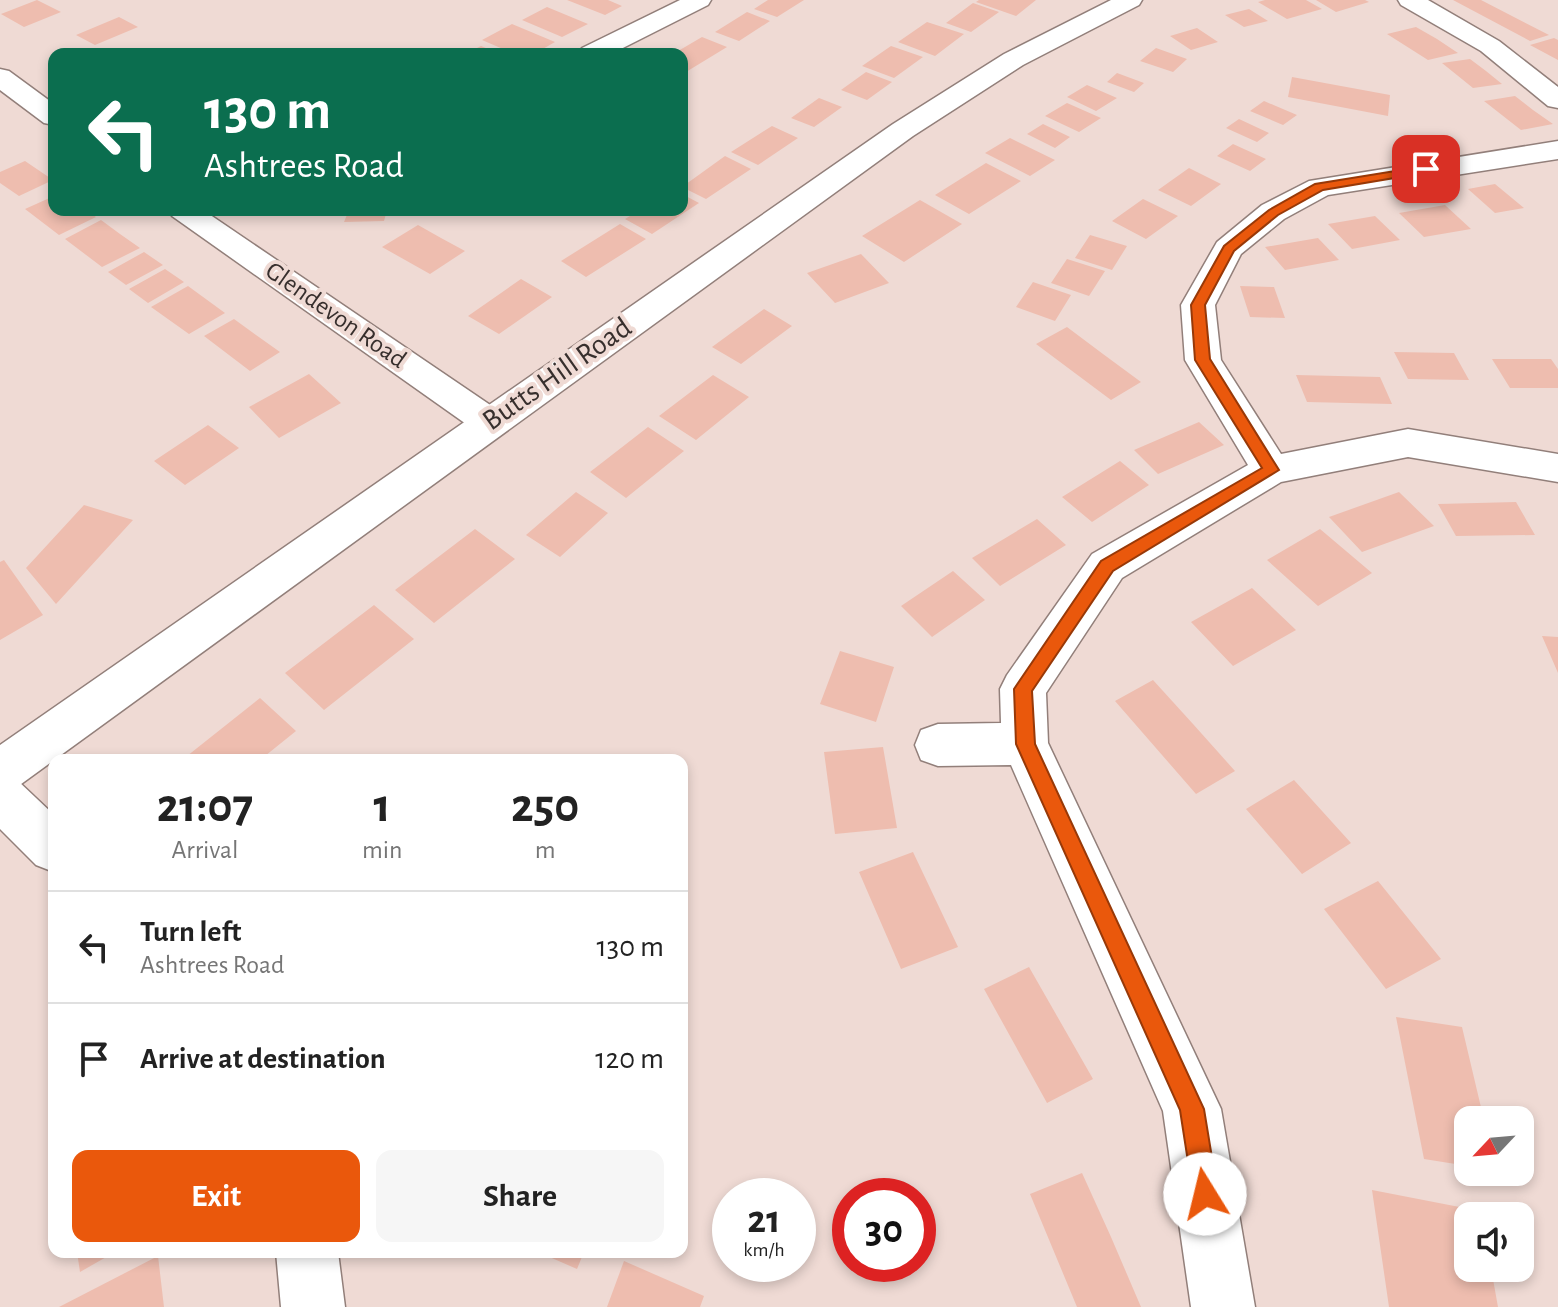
<!DOCTYPE html>
<html lang="en">
<head>
<meta charset="utf-8">
<style>
	:root { --surface:#fff; --page:#f6f6f6; --text:#222; --muted:#767676; --line:#e0e0e0; --accent:#ea580c }
	body { margin:0; font-family:"Alegreya Sans",sans-serif; background:var(--page); color:var(--text); height:100vh; display:flex; flex-direction:column; font-size:30px; white-space:nowrap }
	* { box-sizing:border-box; margin:0 }
	p { font-size:26px; color:var(--muted) }
	.icon { flex:none; width:44px; height:44px; fill:none; stroke:currentColor; stroke-width:2; stroke-linecap:round; stroke-linejoin:round }
	.map { position:relative; flex:1; overflow:hidden }
	.panel { position:absolute; left:48px; top:754px; width:640px; height:504px; display:flex; flex-direction:column; background:var(--surface); border-radius:16px; box-shadow:0 4px 12px #0003 }
	.panel>* { flex:none }
	.banner { position:absolute; left:48px; top:48px; width:640px; height:168px; border-radius:16px; box-shadow:0 4px 12px #0003; background:#0b6e4f; color:#fff; overflow:hidden }
	.needle { width:52px; rotate:244deg }
	.buttons { position:absolute; left:1454px; top:1106px; display:grid; gap:16px }
	.buttons a { display:grid; place-items:center; width:80px; height:80px; border-radius:16px; background:var(--surface); box-shadow:0 4px 12px #0003; font-size:40px }
	.speed { position:absolute; left:712px; top:1178px; display:flex; gap:16px; font-size:40px; font-weight:700; text-align:center }
	.speed>* { display:grid; place-content:center; width:104px; height:104px; border-radius:50%; background:var(--surface); box-shadow:0 4px 12px #0003; line-height:1 }
	.speed small { font-size:20px; font-weight:400 }
	.speed .limit { border:12px solid #d22; background:#fff; color:#111 }
	.pin { position:absolute; display:grid; place-items:center; width:68px; height:68px; color:#fff; margin:-34px; border-radius:16px; box-shadow:0 4px 12px #0006 }
	.me { position:absolute; width:88px; margin:-44px; rotate:351deg; stroke-linejoin:round; filter:drop-shadow(0 0 6px #0008) }
	.turn { display:flex; align-items:center; gap:28px; height:168px; padding:0 24px; font-size:36px }
	.turn .icon { width:104px; height:104px; stroke-width:2.5 }
	.turn b { display:block; font-size:56px; line-height:68px }
	.eta { display:flex; justify-content:space-evenly; align-items:center; height:136px; text-align:center }
	.eta b { font-size:48px; font-weight:700; line-height:56px }
	.button { display:flex; gap:16px; margin-top:auto; padding:16px 24px }
	.button a { flex:1; height:92px; border-radius:16px; background:var(--accent); color:#fff; font-size:32px; font-weight:700; line-height:92px; text-align:center }
	.button a+a { background:var(--page); color:var(--text) }
	ul { padding:0; list-style:none }
	li { display:flex; align-items:center; gap:24px; height:112px; padding:0 24px; border-top:2px solid var(--line) }
	li div { flex:1 }
	li b { display:block; font-size:30px }
	li em { font-style:normal }
	.map>svg:first-child { display:block }
	.building { fill:#eebdaf }
	.lines { fill:none; stroke-linecap:round; stroke-linejoin:round }
	.minor-casing { stroke:#927f7a; stroke-width:3 }
	.tertiary-casing { stroke:#927f7a; stroke-width:3 }
	.minor { fill:#fff; fill-rule:evenodd }
	.tertiary { fill:#fff; fill-rule:evenodd }
	.route { fill:#ea580c; stroke:#983908; stroke-width:2 }
	.labels { text-anchor:middle; dominant-baseline:central; stroke-width:8; stroke-linejoin:round; paint-order:stroke }
	.far-street-label { font-size:26px; fill:#372f2d; stroke:#efdad4 }
	.street-label { font-size:30px; fill:#372f2d; stroke:#efdad4 }
</style>
</head>
<body>
<div class="map">
<svg width="1558" height="1307" viewBox="0 0 1558 1307">
	<rect width="100%" height="100%" fill="#efdad4"/>
	<path class="building" d="M37,0L61,12L24,27L1,14Z
		M567,0H608L622,6L605,15Z
		M768,0H804L777,17L754,9Z
		M979,0H1036L1016,16L976,2Z
		M1265,0H1306L1322,9L1287,19L1258,2Z
		M1316,0H1365L1369,2L1336,12Z
		M1453,0H1481L1549,35L1530,41Z
		M973,3L999,12L971,32L946,23Z
		M547,7L588,24L562,37L522,20Z
		M1249,9L1268,21L1244,27L1225,15Z
		M747,12L770,21L739,41L715,32Z
		M119,17L138,27L95,45L76,35Z
		M927,22L964,34L935,56L898,42Z
		M512,24L555,42L534,54H515L482,40Z
		M1416,27L1437,39L1458,53L1428,60L1387,34Z
		M1197,28L1218,42L1191,50L1170,36Z
		M702,37L727,47L686,72L682,71V54H673Z
		M1554,38L1558,40V60L1530,45Z
		M481,46L500,54H465Z
		M891,46L923,57L894,78L862,66Z
		M1156,48L1187,59L1173,72L1140,61Z
		M1470,59L1486,71L1502,84L1473,88L1442,63Z
		M866,72L892,82L867,100L841,90Z
		M1117,73L1144,83L1134,92L1107,82Z
		M1292,77L1390,95L1388,116L1288,97Z
		M1087,85L1117,98L1096,111L1067,97Z
		M1515,96L1533,110L1553,124L1521,130L1484,101Z
		M819,98L842,107L814,127L791,118Z
		M1264,101L1297,115L1283,125L1250,111Z
		M1067,103L1101,118L1079,132L1045,116Z
		M1239,119L1269,133L1257,142L1226,128Z
		M1043,124L1070,137L1055,148L1027,134Z
		M772,126L798,138L758,165L731,152Z
		M1010,138L1055,160L1030,176L985,153Z
		M1233,144L1266,159L1250,171L1217,156Z
		M725,156L751,169L706,199L682,187Z
		M25,161L53,180L19,196L0,183V172Z
		M986,163L1021,181L969,214L935,195Z
		M1189,168L1221,184L1191,206L1158,190Z
		M1495,184L1524,208L1495,213L1468,189Z
		M682,194L699,203L652,234L625,219L640,210H682Z
		M54,196V210H86L96,217L59,235L25,209Z
		M1143,199L1178,216L1146,239L1112,221Z
		M920,200L962,224L904,262L862,236Z
		M1445,205L1471,229L1424,237L1399,213Z
		M349,210H387L384,221L344,222Z
		M1375,216L1400,240L1352,249L1328,224Z
		M101,220L120,234L140,248L102,267L65,239Z
		M620,224L646,239L586,277L561,261Z
		M418,225L441,238L465,251L430,274L382,247Z
		M1090,235L1127,246L1112,270L1075,258Z
		M1318,238L1339,260L1285,270L1265,247Z
		M144,252L163,265L126,285L108,272Z
		M861,254L889,283L835,303L807,273Z
		M1067,259L1105,271L1089,296L1051,283Z
		M165,269L184,282L148,303L129,289Z
		M521,279L552,297L499,334L468,316Z
		M1033,282L1071,295L1055,321L1016,307Z
		M188,286L225,313L189,334L151,307Z
		M1240,286L1274,287L1285,318L1250,317Z
		M764,309L792,326L741,364L712,347Z
		M234,319L256,335L280,352L250,371L204,336Z
		M1067,327L1103,354L1141,382L1111,400L1036,344Z
		M1394,352L1454,353L1469,380L1408,379Z
		M1492,359H1551L1558,369V388H1510Z
		M309,374L341,403L279,438L249,407Z
		M713,375L749,397L696,440L659,416Z
		M1296,375L1380,377L1392,404L1307,402Z
		M1199,422L1224,445L1158,474L1134,450Z
		M208,425L239,448L185,485L154,461Z
		M648,427L684,451L626,498L590,472Z
		M1120,461L1149,485L1092,522L1062,497Z
		M576,492L608,513L560,557L526,535Z
		M1399,492L1434,526L1362,552L1329,517Z
		M1516,502L1535,535L1456,536L1438,504Z
		M84,505L133,520L56,604L26,568Z
		M1037,519L1066,545L1000,586L972,558Z
		M475,529L515,559L434,623L395,590Z
		M1320,529L1372,573L1318,606L1267,560Z
		M4,560L43,615L0,640V562Z
		M953,571L985,600L932,637L901,606Z
		M1252,588L1296,630L1233,666L1191,622Z
		M374,605L414,639L324,710L285,673Z
		M1542,636L1558,637V673Z
		M840,651L894,667L876,722L820,704Z
		M1153,680L1193,724L1235,771L1196,794L1115,701Z
		M260,698L296,731L260,760H182Z
		M883,747L897,828L835,834L824,752Z
		M1294,780L1351,843L1302,874L1246,809Z
		M913,852L958,947L901,969L859,872Z
		M1378,881L1441,959L1386,989L1324,909Z
		M1029,967L1093,1079L1047,1103L984,989Z
		M1396,1017L1462,1027L1484,1120H1468V1166L1424,1159Z
		M1082,1173L1111,1237L1141,1307H1077L1030,1194Z
		M1372,1190L1480,1211L1481,1216H1468V1268H1491L1498,1307H1389Z
		M77,1252H115L80,1272Z
		M538,1252H584L577,1269Z
		M158,1256L164,1307H59Z
		M624,1261L704,1296L700,1307H607Z"/>
	<g class="lines">
		<g class="minor-casing">
			<path id="minor" d="M680,0H711L708,5L611,54H578L582,48Z
				M1398,0H1428L1499,41L1558,87V108L1548,106L1481,51L1401,5Z
				M0,69L9,71L54,104V125L44,123L0,90Z
				M1558,141V159L1328,195L1284,219L1241,254L1215,305L1221,360L1281,454L1408,429L1558,454V482L1408,457L1281,482L1122,578L1046,693L1048,743L1221,1109L1255,1307H1191L1163,1111L1011,765L938,766L921,760L915,745L921,730L938,724L1001,723L1000,689L1007,675L1092,554L1248,465L1185,360L1181,305L1217,242L1262,205L1309,181Z
				M168,210H203L502,413L508,422L502,431L489,435L476,431L172,216Z
				M0,774L17,780L54,815V872L36,865L0,829Z
				M276,1252H338L345,1307H281Z"/>
		</g>
		<g class="tertiary-casing">
			<path id="tertiary" d="M1111,0H1142L1139,5L1023,65L913,136L17,787L0,794V745L893,124L1004,54Z"/>
		</g>
		<use href="#minor" class="minor"/>
		<use href="#tertiary" class="tertiary"/>
	</g>
	<path class="route" d="M1426,166L1432,169L1430,172L1323,190L1278,215L1234,251L1205,305L1210,359L1279,470L1113,571L1032,691L1035,744L1204,1109L1218,1194L1214,1203L1205,1206L1197,1203L1193,1194L1180,1110L1016,744L1014,689L1101,561L1262,468L1195,360L1191,305L1224,246L1269,210L1315,184Z"/>
	<g class="labels">
		<g class="far-street-label">
			<text transform="translate(336 315) rotate(35)">Glendevon Road</text>
		</g>
		<g class="street-label">
			<text transform="translate(557 374) rotate(-35)">Butts Hill Road</text>
		</g>
	</g>
</svg>
<div class="buttons">
<a><svg class="needle" viewBox="-14 -14 28 28"><path d="M0-13l5 13h-10z" fill="#e53935"/><path d="M0 13l5-13h-10z" fill="#767676"/></svg></a>
<a><svg class="icon" aria-label="sound" viewBox="0 0 24 24"><path d="M4 9h4l5-4v14l-5-4H4zM17 9q2 3 0 6"/></svg></a>
</div>
<div class="speed"><div>21<small>km/h</small></div><div class="limit">30</div></div>
<div class="pin" style="left:1426px;top:169px;background:#d93025"><svg class="icon" aria-label="arrive" viewBox="0 0 24 24"><path d="M6 21V4h12l-3 4 3 4H6"/></svg></div>
<svg class="me" style="left:1205px;top:1194px" viewBox="-20 -20 40 40"><circle r="19" fill="#fff"/><path d="M0-13L10 11 0 6-10 11z" fill="#ea580c"/></svg>
<div class="banner">
<div class="turn"><svg class="icon" aria-label="left" viewBox="0 0 24 24"><path d="M17 20v-9H6M10 6l-5 5 5 5"/></svg><div><b>130 m</b>Ashtrees Road</div></div>
</div>
<section class="panel">
<div class="eta">
<div><b>21:07</b><p>Arrival</p></div>
<div><b>1</b><p>min</p></div>
<div><b>250</b><p>m</p></div>
</div>
<ul>
<li><svg class="icon" aria-label="left" viewBox="0 0 24 24"><path d="M17 20v-9H6M10 6l-5 5 5 5"/></svg><div><b>Turn left</b><p>Ashtrees Road</p></div><em>130 m</em></li>
<li><svg class="icon" aria-label="arrive" viewBox="0 0 24 24"><path d="M6 21V4h12l-3 4 3 4H6"/></svg><div><b>Arrive at destination</b></div><em>120 m</em></li>
</ul>
<div class="button"><a>Exit</a><a>Share</a></div>
</section>
</div>
</body>
</html>
